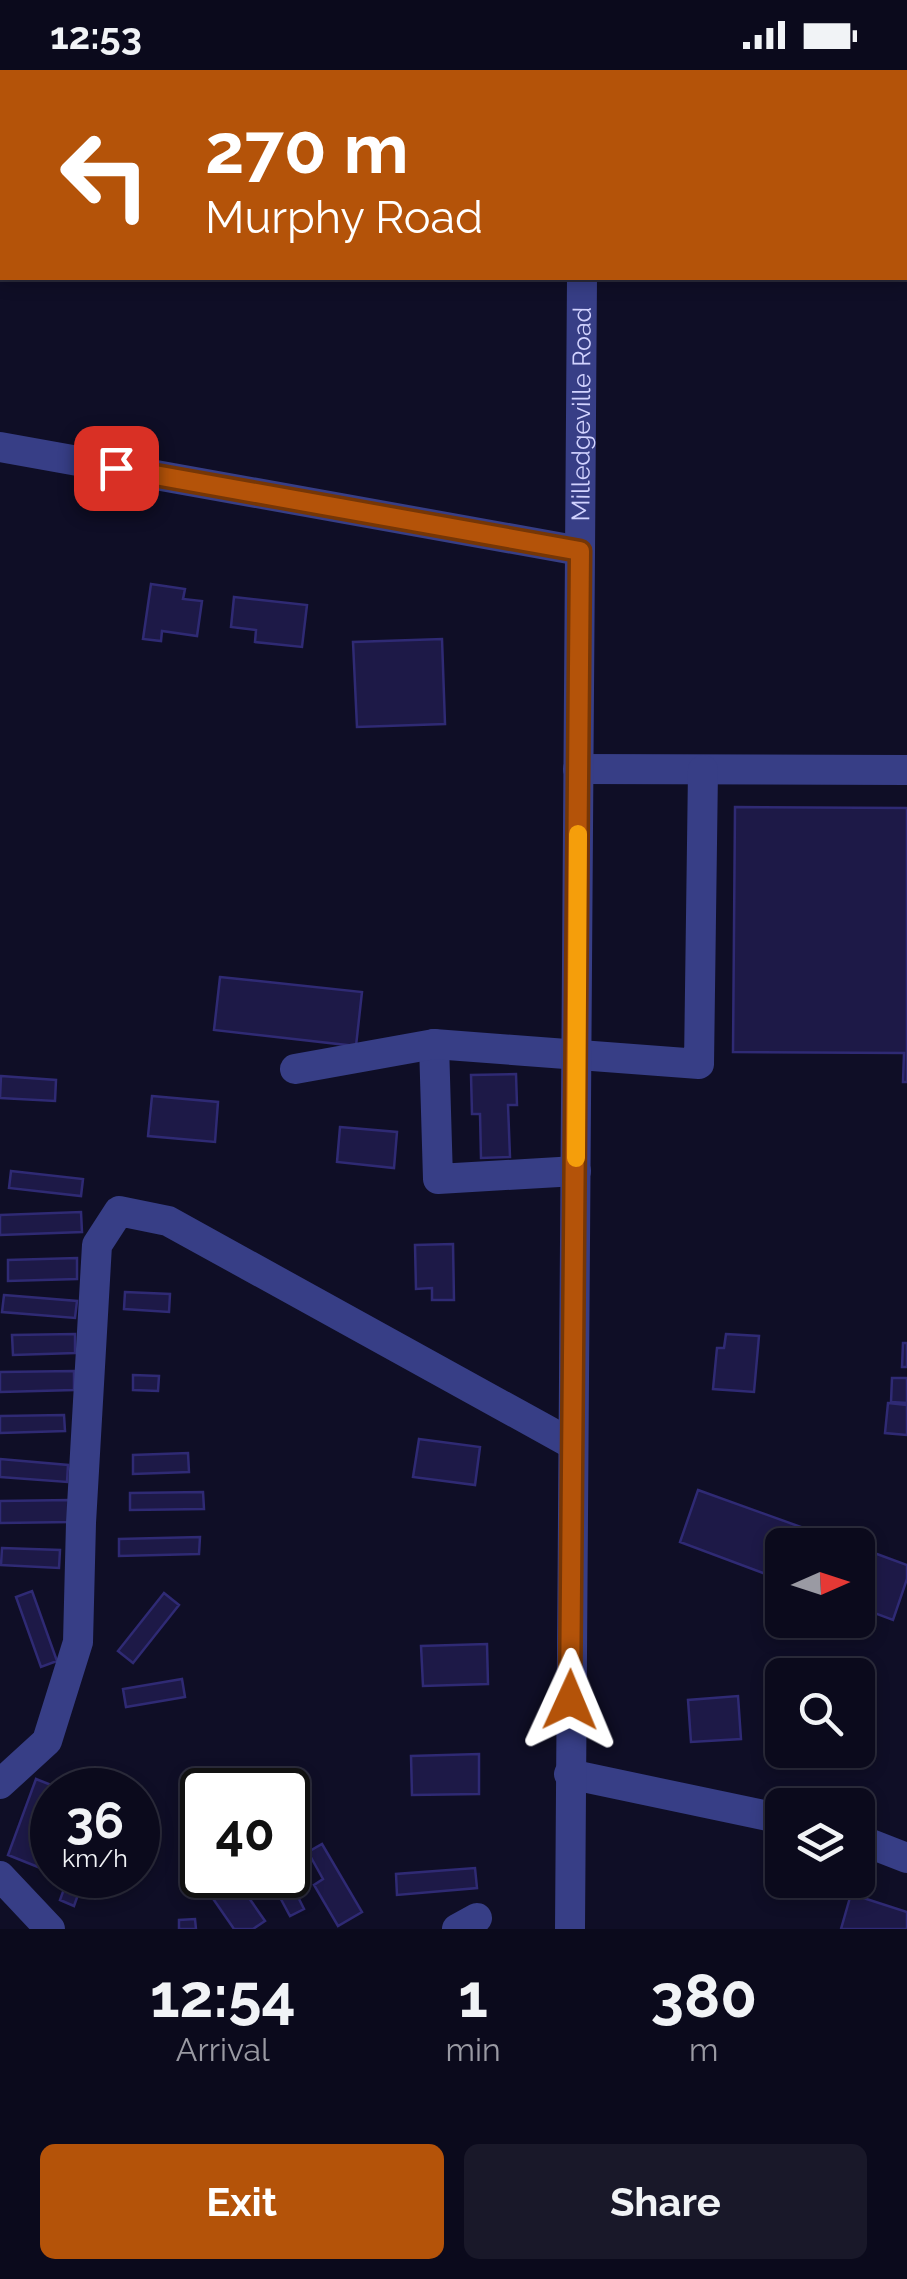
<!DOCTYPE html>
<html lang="en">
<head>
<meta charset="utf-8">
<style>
	:root { --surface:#0b0a1c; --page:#191829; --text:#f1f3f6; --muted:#9a9aa3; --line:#2b2b3b; --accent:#b45309 }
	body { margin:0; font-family:Raleway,sans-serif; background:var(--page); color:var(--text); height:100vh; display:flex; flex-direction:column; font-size:38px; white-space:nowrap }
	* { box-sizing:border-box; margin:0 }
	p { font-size:32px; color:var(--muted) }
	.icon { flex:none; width:55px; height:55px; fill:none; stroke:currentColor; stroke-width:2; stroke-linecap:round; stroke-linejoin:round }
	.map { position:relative; height:1859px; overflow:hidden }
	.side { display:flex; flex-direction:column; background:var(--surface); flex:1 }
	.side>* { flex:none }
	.top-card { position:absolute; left:0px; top:0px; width:908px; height:210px; box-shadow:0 5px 15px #0003,0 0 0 2px var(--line); background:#b45309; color:#fff; overflow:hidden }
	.needle { width:65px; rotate:87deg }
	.tools { position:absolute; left:765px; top:1458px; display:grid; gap:20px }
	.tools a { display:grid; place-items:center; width:110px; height:110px; border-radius:15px; background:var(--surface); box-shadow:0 5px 15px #0003,0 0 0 2px var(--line); font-size:50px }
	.speed { position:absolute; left:30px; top:1698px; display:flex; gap:20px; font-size:50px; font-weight:700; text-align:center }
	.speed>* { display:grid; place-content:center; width:130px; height:130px; border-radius:50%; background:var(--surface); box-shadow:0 5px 15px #0003,0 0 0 2px var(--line); line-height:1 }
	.speed small { font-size:25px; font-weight:400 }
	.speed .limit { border:5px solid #111; border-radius:15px; background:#fff; color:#111 }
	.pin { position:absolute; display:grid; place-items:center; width:85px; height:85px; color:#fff; margin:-42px; border-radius:20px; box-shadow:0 5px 15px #0006 }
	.me { position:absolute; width:110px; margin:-55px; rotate:1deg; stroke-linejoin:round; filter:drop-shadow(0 0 8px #0008) }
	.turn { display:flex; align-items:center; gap:35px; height:210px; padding:0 40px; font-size:45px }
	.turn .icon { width:130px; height:130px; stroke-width:2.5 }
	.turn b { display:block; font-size:70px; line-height:85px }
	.eta { display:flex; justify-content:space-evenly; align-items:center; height:170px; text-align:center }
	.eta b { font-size:60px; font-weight:700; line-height:70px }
	.primary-button { display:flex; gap:20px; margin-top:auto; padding:20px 40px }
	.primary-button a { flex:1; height:115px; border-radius:15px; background:var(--accent); color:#fff; font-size:40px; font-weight:700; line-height:115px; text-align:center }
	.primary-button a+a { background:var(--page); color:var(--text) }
	.status { display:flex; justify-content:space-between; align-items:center; height:70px; padding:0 50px; background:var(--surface); direction:ltr }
	.status svg { height:28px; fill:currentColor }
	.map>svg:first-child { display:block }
	.building { fill:#1d1947; stroke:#2f2a74; stroke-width:2.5 }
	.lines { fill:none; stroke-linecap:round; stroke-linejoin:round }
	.minor { stroke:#373e86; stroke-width:30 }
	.route-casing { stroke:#753606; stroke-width:25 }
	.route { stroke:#b45309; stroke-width:18 }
	.slow { stroke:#f59e0b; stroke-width:18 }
	.labels { text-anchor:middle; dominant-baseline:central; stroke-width:10; stroke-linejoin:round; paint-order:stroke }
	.street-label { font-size:25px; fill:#d2d3ff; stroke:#0f0e26 }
</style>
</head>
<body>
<div class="status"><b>12:53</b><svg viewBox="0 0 49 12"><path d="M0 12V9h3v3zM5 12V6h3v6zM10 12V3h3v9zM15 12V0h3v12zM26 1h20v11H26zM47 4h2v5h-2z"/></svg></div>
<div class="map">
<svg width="907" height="1859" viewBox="0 0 907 1859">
	<rect width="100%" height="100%" fill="#0f0e26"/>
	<path class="building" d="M151,514L185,519L183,529L202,531L197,566L162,561L161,571L143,569Z
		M234,527L307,535L302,577L255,572L256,560L231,557Z
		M442,569L445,654L357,657L353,572Z
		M735,737L907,738V1012H903L904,983L733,982Z
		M220,907L362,922L356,976L214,960Z
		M516,1004L517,1035H508L510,1087L481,1088L480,1044H472L471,1005Z
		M1,1006L56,1010L55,1031L0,1028Z
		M152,1026L218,1032L215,1072L148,1066Z
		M340,1057L397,1062L394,1098L337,1092Z
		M11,1101L83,1109L81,1126L9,1118Z
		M81,1142L82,1162L0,1165V1145Z
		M453,1174L454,1230H432V1218L416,1219L415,1175Z
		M77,1188V1209L8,1211V1190Z
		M125,1222L170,1224L169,1242L124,1239Z
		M4,1225L77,1231L75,1248L2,1242Z
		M75,1264V1283L13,1285L12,1265Z
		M726,1264L759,1266L754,1322L713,1319L717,1278H724Z
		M903,1273H907V1297H902Z
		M74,1301V1320L0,1322V1302Z
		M133,1305L159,1306L158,1321L133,1320Z
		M892,1308H907V1333L891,1332Z
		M888,1333L907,1335V1365L885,1363Z
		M64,1345L65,1361L0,1363V1346Z
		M419,1369L480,1377L475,1415L413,1407Z
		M188,1383L189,1402L133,1404V1385Z
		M0,1389L68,1395L67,1412L0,1407Z
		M698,1420L851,1475H782V1510L680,1472Z
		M203,1422L204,1439L130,1440V1423Z
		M70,1430L71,1452L0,1453V1431Z
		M200,1467L199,1484L119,1486V1469Z
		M858,1477L907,1495V1509L893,1550L858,1537Z
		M2,1478L60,1480L59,1498L1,1495Z
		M32,1521L57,1591L41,1597L16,1527Z
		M164,1523L179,1535L133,1593L118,1581Z
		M487,1574L488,1614L423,1616L421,1576Z
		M182,1609L185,1627L126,1637L123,1619Z
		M738,1626L741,1669L691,1672L688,1630Z
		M479,1684V1724L412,1725L411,1686Z
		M36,1709L64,1720H52V1774L43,1799L8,1785Z
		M322,1774L362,1842L338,1856L314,1815L323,1809L308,1782Z
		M475,1798L477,1818L397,1825L396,1804Z
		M69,1805H85L74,1836L60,1830Z
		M222,1805H233L265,1851L253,1859H234L205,1817Z
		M268,1805H287L304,1839L290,1846Z
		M851,1824L907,1842V1859H841Z
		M195,1849L196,1859H179V1850Z"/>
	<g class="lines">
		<g class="minor">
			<path d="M584,2V0"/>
			<path d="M0,377L580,481"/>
			<path d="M578,699L907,700"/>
			<path d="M434,974L438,1109L576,1101"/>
			<path d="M295,999L434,974L699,994L703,700"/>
			<path d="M569,1704L782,1749"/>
			<path d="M0,1714L47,1671L78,1572L81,1453L97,1175L119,1141L168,1151L572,1374"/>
			<path d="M858,1769L907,1788"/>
			<path d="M0,1806L50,1859"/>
			<path d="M457,1859L477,1848"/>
			<path id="s1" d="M570,1859L582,208"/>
		</g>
	</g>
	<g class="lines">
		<g class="route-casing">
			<path id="route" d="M116,398L580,481L570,1630"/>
		</g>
		<use href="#route" class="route"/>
		<path class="slow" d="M576,1088L578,764"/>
	</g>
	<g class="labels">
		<g class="street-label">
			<text stroke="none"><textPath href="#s1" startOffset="1515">Milledgeville Road</textPath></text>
		</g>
	</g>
</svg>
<div class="tools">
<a><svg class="needle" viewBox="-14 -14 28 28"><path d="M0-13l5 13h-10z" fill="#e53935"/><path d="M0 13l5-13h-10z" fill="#9a9aa3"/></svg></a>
<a><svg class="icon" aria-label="search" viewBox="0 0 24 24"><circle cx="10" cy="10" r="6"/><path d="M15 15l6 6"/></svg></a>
<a><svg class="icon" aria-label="layers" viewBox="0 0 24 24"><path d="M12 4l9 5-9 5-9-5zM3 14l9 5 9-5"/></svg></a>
</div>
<div class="speed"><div>36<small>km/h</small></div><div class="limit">40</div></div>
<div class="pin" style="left:116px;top:398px;background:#d93025"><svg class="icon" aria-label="arrive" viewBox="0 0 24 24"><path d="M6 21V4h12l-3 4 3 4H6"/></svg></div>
<svg class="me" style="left:570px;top:1630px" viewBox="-20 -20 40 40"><path d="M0-17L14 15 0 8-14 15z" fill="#b45309" stroke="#fff" stroke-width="4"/></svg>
<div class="top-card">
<div class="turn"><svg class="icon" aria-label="left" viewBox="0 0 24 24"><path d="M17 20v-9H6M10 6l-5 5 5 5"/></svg><div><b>270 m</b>Murphy Road</div></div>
</div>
</div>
<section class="side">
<div class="eta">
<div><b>12:54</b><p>Arrival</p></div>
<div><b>1</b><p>min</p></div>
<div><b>380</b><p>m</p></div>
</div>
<div class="primary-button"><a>Exit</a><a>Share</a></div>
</section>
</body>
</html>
